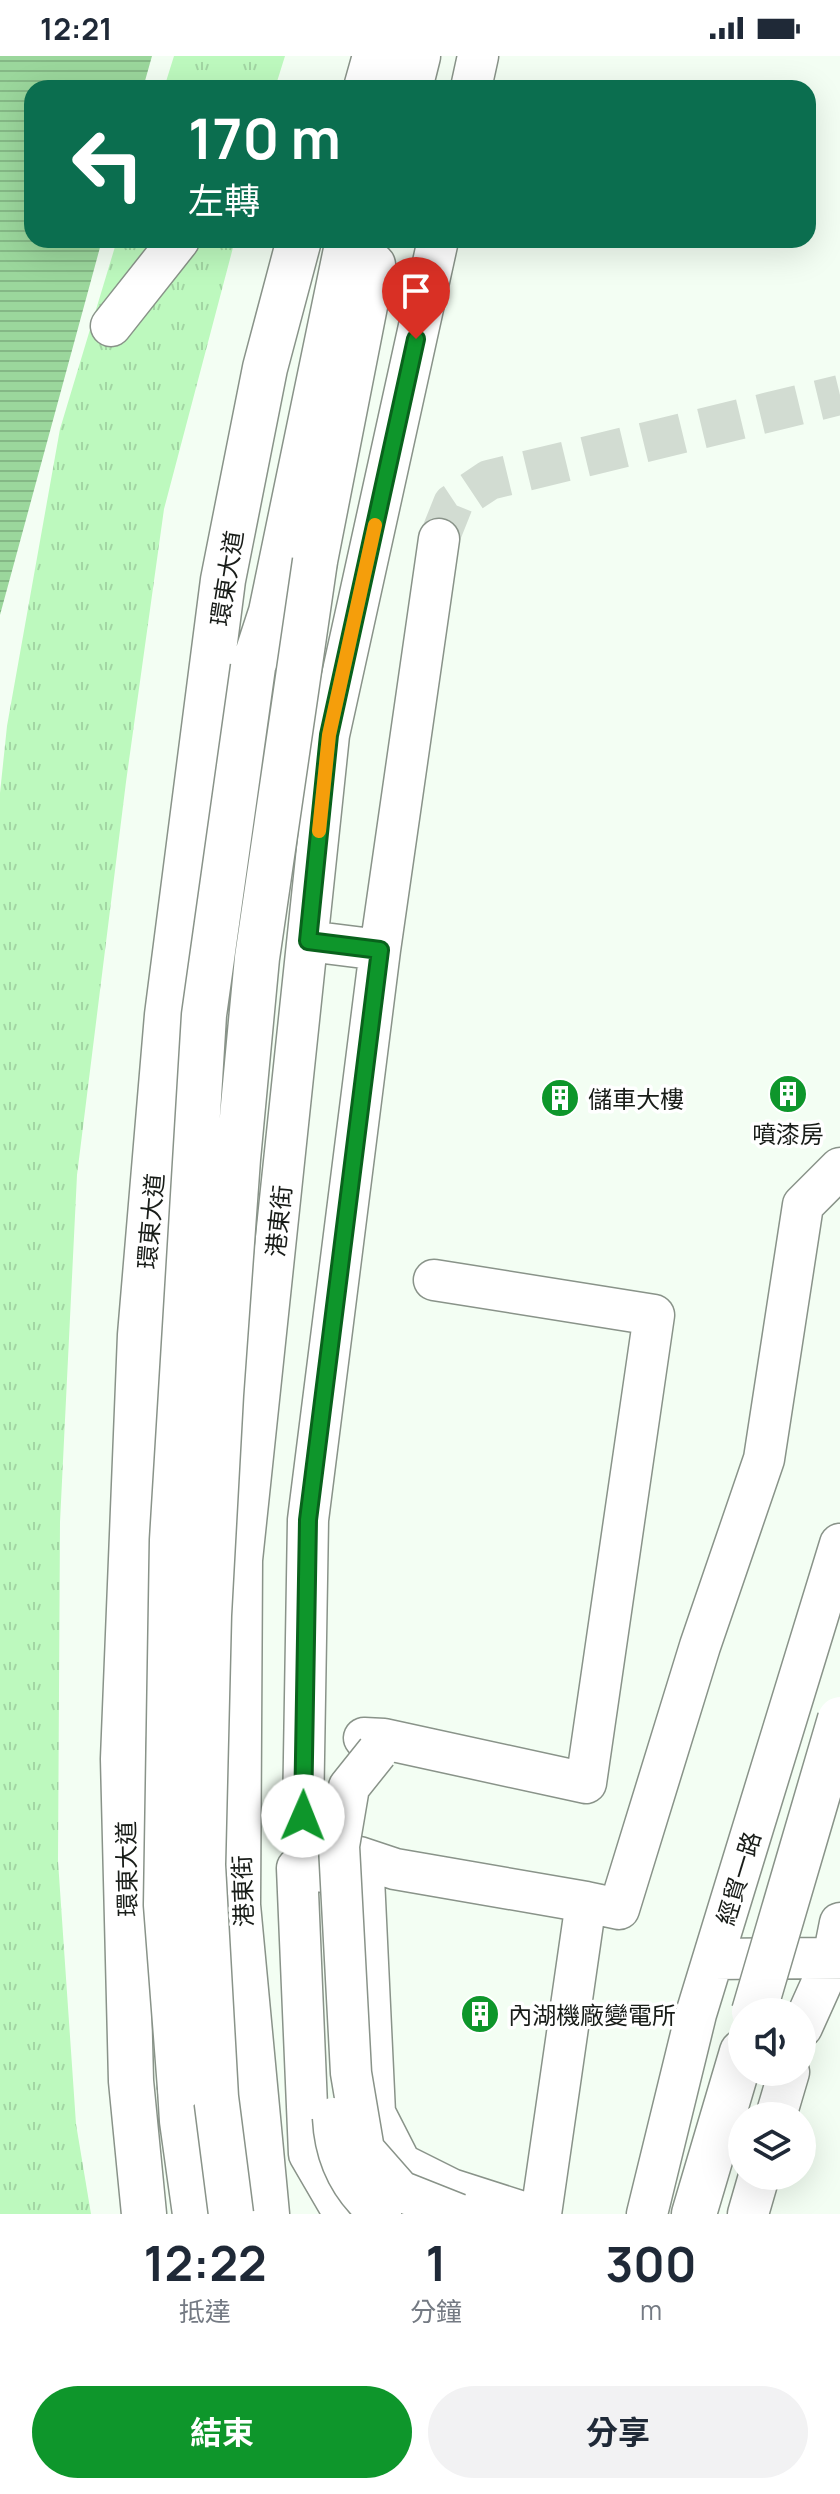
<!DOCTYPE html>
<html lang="zh-TW">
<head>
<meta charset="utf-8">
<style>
	:root { --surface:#fff; --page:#f2f2f3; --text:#1f2937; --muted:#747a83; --accent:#0e962b }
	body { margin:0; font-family:Manrope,"Noto Sans TC",sans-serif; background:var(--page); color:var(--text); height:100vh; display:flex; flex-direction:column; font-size:30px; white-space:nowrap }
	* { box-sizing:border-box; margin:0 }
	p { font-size:26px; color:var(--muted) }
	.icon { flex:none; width:44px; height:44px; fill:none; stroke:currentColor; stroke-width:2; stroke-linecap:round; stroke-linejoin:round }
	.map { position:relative; height:2158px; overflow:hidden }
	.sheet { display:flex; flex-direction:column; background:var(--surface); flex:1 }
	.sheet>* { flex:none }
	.hud { position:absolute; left:24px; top:24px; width:792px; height:168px; border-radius:24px; box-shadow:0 8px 32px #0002; background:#0b6e4f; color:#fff; overflow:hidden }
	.controls { position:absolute; left:728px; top:1942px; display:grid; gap:16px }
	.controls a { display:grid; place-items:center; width:88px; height:88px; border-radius:50%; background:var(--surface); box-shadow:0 8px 32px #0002; font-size:40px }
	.pin { position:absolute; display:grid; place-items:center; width:68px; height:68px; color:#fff; margin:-82px -34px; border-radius:50% 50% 50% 0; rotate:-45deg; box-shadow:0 0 8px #0007 }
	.pin .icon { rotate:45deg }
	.me { position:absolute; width:88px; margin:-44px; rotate:1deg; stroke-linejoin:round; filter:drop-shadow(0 0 6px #0008) }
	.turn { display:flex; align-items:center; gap:28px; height:168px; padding:0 32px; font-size:36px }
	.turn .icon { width:104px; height:104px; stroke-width:2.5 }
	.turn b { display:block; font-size:56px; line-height:68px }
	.eta { display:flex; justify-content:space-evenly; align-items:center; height:136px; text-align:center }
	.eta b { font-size:48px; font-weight:700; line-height:56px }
	.cta { display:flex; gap:16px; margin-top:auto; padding:16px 32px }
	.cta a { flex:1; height:92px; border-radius:48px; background:var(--accent); color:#fff; font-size:32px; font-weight:700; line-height:92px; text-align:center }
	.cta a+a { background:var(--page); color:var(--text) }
	.status { display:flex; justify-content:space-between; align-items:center; height:56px; padding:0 40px; background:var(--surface); direction:ltr }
	.status svg { height:22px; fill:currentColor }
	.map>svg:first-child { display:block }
	.park { fill:url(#park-tufts) }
	.water { fill:url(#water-rules) }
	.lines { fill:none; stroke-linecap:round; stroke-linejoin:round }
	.minor-tunnel { stroke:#d2dcd2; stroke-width:40; stroke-dasharray:40 20; stroke-linecap:butt }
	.minor-casing { stroke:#899389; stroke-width:43 }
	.highway-casing { stroke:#899389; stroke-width:47 }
	.minor { stroke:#fff; stroke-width:40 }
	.highway { stroke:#fff; stroke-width:44 }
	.minor-bridge-casing { stroke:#899389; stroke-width:43; stroke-linecap:butt }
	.highway-bridge-casing { stroke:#899389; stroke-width:47; stroke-linecap:butt }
	.minor-bridge { stroke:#fff; stroke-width:40 }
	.highway-bridge { stroke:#fff; stroke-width:44 }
	.route-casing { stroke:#09621c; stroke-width:20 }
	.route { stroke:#0e962b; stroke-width:14 }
	.slow { stroke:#f59e0b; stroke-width:14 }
	.labels { text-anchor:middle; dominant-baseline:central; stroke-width:7; stroke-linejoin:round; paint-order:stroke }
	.street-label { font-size:24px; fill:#181c18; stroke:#fff }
	.poi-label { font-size:24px; fill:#181c18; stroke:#fff; text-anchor:start }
</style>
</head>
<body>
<div class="status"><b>12:21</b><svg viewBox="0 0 49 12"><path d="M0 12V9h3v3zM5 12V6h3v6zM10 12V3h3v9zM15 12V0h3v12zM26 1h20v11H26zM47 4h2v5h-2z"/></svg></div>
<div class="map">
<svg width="840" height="2158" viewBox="0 0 840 2158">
	<defs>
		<pattern id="park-tufts" width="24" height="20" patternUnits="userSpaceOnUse" patternTransform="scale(2)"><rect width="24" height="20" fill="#bdf9be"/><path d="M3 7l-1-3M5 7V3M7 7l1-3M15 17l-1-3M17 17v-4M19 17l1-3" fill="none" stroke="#a2d5a3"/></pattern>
		<pattern id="water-rules" width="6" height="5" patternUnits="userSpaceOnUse" patternTransform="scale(2)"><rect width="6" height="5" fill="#9bd79c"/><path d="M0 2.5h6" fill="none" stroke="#85b886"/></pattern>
	</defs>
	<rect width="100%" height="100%" fill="#f3fef3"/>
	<path class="park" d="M174,0H285L275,32H164Z
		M117,184H235L164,453L126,726L77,1119L60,1466L58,1805L76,2068L91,2158H0V737L7,670L60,373Z"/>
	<path class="water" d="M0,0H152L143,32H32V184H102L0,559Z"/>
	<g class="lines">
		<path class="minor-tunnel" d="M439,483L453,448L489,424L840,339"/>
		<g class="minor-casing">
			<path id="minor" d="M471,32L478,0
				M111,270L179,184
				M308,885L380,894
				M364,1682L384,1683L586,1727L654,1259L434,1224
				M303,1760L308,1464L380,894L439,483
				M359,1801L395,1813L586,1846L541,2158
				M586,1846L619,1853L700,1590L764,1403L803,1149L840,1112
				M714,1903L840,1902
				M802,1971L833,1902L840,1867
				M776,2060L789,2016
				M269,2158L240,1849L242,1504L329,679L438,184
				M344,2158L309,2098L297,1812L364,1822L375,2057L401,2108L451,2133L529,2158
				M647,2158L696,1958L840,1488
				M748,2158L759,2120"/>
		</g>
		<g class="highway-casing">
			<path id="highway" d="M366,32L375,0
				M410,32L418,0
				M315,505L373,209
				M253,611L271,556L348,184
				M180,2032L182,2065L195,2158
				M144,2158L131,2025L123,1703L140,1279L167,959L223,524L265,312L299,184
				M694,2158L742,1996"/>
		</g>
		<use href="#minor" class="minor"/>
		<use href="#highway" class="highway"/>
		<g class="minor-bridge-casing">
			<path id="minor-bridge" d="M377,1696L349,1731L339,1790L351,2017L364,2094L400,2135L458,2158
				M333,2062C335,2102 350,2133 381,2158"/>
		</g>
		<g class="highway-bridge-casing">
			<path id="highway-bridge" d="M754,1956L840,1663
				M180,2032L166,1849L172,1484L204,959L253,611
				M231,2158L216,2041L203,1809L209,1559L221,1339L238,1103L257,902L315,505"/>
		</g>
		<use href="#minor-bridge" class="minor-bridge"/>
		<use href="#highway-bridge" class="highway-bridge"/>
	</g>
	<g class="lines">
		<g class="route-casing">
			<path id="route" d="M303,1760L308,1464L380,894L308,885L329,679L416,283"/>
		</g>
		<use href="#route" class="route"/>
		<path class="slow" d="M319,775L329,679L375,469"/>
	</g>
	<defs>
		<g id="building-disc" transform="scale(2)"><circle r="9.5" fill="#0e962b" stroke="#fff"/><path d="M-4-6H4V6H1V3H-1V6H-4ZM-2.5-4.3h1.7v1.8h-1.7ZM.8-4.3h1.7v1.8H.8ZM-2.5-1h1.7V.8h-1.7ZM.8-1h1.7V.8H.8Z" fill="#fff"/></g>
	</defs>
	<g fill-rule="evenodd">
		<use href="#building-disc" x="788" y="1038"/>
		<use href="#building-disc" x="560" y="1042"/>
		<use href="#building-disc" x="480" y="1958"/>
	</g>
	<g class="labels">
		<g class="street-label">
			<text transform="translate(226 522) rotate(-81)">環東大道</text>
			<text transform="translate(150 1165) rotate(-85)">環東大道</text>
			<text transform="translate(278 1165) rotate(-84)">港東街</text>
			<text transform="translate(126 1813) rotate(-91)">環東大道</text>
			<text transform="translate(738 1822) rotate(-73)">經貿一路</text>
			<text transform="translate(242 1835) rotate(-92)">港東街</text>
		</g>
		<g class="poi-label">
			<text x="588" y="1042">儲車大樓</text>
			<text x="788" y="1077" text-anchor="middle">噴漆房</text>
			<text x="508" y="1958">內湖機廠變電所</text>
		</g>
	</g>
</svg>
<div class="controls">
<a><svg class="icon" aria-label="sound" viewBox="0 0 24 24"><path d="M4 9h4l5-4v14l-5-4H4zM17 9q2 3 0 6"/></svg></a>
<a><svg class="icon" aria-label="layers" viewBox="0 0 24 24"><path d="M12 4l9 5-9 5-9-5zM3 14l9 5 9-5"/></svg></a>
</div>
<div class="pin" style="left:416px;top:283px;background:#d93025"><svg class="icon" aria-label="arrive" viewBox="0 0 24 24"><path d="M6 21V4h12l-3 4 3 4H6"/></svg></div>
<svg class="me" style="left:303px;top:1760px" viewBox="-20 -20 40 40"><circle r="19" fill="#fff"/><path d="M0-13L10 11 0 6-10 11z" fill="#0e962b"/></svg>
<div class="hud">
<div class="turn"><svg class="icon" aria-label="left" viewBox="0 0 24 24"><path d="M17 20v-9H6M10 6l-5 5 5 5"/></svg><div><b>170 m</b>左轉</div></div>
</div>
</div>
<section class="sheet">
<div class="eta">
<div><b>12:22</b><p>抵達</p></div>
<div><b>1</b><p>分鐘</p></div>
<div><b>300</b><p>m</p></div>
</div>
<div class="cta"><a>結束</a><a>分享</a></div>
</section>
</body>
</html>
